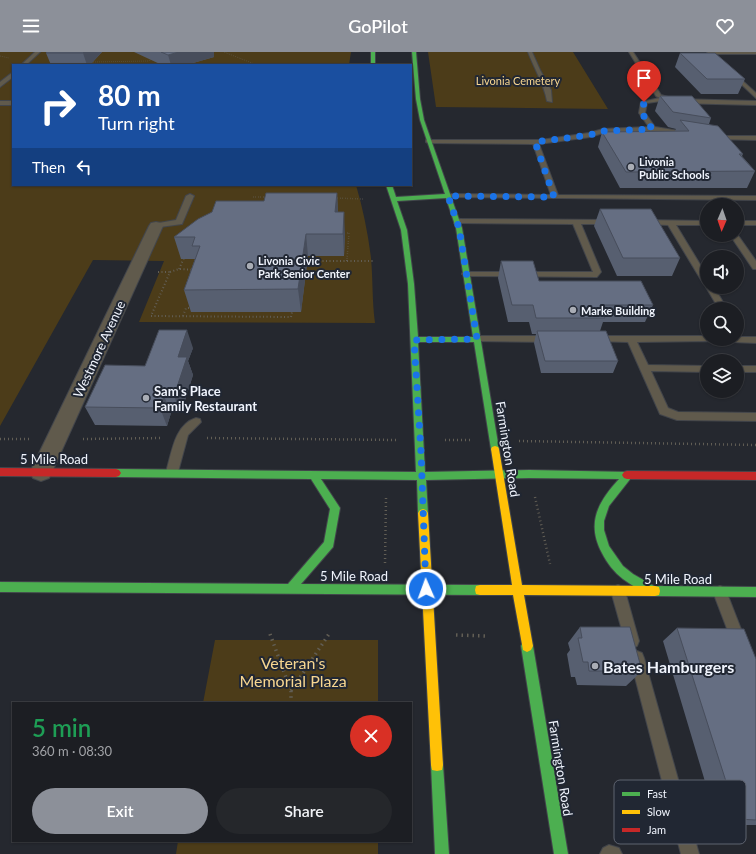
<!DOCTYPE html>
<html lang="en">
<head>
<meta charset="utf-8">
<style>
	:root { --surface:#1c1e23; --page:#25272b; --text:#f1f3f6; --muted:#a0a2a6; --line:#3a3c41; --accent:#8c9099 }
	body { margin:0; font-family:Lato,sans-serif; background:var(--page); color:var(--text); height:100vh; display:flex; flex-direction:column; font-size:15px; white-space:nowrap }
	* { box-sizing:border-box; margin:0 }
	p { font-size:13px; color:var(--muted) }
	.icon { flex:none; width:22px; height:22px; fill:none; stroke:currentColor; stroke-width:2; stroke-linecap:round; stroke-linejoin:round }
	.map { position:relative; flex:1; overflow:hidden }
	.sheet { position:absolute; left:12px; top:650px; width:400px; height:140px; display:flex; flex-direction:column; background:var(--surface); border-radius:0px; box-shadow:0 1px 3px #0004,0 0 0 1px var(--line) }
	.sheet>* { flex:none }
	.guide { position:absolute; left:12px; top:12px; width:400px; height:122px; border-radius:0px; box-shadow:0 1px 3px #0004,0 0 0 1px var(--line); background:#1a4fa0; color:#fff; overflow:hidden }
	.needle { width:26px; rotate:182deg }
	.fabs { position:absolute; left:700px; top:146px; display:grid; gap:8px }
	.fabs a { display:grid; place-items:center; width:44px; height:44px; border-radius:50%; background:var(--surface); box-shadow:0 1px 3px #0004,0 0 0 1px var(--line); font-size:20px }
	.pin { position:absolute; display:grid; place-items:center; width:34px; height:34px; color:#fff; margin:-41px -17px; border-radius:50% 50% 50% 0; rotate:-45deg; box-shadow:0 0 4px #0007 }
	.pin .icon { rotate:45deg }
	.me { position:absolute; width:44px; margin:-22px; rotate:358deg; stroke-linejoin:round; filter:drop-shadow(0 0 3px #0008) }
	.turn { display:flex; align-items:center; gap:14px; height:84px; padding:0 20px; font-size:18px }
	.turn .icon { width:52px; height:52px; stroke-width:2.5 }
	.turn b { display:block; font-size:28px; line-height:34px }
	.then { display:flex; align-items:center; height:38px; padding:0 20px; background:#0003; gap:8px; font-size:15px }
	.round { display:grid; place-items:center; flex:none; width:42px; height:42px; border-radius:21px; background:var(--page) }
	.head { display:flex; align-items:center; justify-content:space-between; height:68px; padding:0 20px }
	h1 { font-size:24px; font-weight:600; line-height:30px; color:#1e9e55 }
	.cta { display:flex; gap:8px; margin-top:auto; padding:8px 20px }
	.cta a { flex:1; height:46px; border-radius:24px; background:var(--accent); color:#fff; font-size:16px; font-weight:600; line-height:46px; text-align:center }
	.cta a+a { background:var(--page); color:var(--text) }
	header { display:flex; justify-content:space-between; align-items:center; height:52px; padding:0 20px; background:var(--accent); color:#fff; font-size:18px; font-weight:600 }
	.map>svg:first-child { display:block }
	.green { fill:#4c3c19 }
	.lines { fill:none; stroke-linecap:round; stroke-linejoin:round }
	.lane-casing { stroke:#42454b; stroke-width:2 }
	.street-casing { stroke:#42454b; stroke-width:2 }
	.fast-casing { stroke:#42454b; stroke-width:2 }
	.slow-casing { stroke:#42454b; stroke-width:2 }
	.jam-casing { stroke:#42454b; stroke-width:2 }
	.path-far4 { stroke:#625e55; stroke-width:1; stroke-dasharray:0.5 1.5; stroke-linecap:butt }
	.path-far3 { stroke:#625e55; stroke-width:1.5; stroke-dasharray:0.5 2; stroke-linecap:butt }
	.path-far2 { stroke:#625e55; stroke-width:2; stroke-dasharray:1 2.5; stroke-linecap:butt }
	.path-far1 { stroke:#625e55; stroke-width:2.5; stroke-dasharray:1 3; stroke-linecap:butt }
	.path { stroke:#625e55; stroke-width:3.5; stroke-dasharray:1.5 4; stroke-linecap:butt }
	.lane { fill:#605a4c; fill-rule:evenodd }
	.street { fill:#605a4c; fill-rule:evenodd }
	.fast { fill:#4caf50; fill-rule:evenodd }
	.slow { fill:#ffc107; fill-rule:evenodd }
	.jam { fill:#c62828; fill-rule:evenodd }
	.wall { fill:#575f70 }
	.shaded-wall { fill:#474d5b }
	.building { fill:#656e82; stroke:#474d5b }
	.route { stroke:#1a73e8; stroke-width:7; stroke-dasharray:0 12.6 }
	.poi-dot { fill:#a9adb5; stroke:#212733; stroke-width:1.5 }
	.labels { text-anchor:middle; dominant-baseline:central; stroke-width:4; stroke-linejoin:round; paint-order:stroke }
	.far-park-label { font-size:11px; fill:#f7d690; stroke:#212733 }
	.far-poi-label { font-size:11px; font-weight:bold; fill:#f0f4fd; stroke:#212733; text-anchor:start }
	.street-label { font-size:13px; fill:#f0f4fd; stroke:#212733 }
	.poi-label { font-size:13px; font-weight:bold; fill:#f0f4fd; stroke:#212733; text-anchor:start }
	.near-park-label { font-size:16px; fill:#f7d690; stroke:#212733 }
	.near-poi-label { font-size:16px; font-weight:bold; fill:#f0f4fd; stroke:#212733; text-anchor:start }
	.key { fill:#212733; stroke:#5f6470; stroke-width:1 }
	.key-label { font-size:11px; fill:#f0f4fd }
</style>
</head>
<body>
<header><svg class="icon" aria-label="menu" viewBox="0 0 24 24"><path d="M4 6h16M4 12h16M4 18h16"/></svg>GoPilot<svg class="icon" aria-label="heart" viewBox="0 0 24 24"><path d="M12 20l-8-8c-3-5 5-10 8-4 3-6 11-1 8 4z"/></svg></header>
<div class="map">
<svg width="756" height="802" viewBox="0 0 756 802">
	<rect width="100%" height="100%" fill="#25282f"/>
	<path class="green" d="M0,0H351L349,13H13V133H356C363,157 368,181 371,206C373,228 372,249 375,271L139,270L164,209L93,208L0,374Z
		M428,0H573L608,57L436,55Z
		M215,588H378V651H203Z
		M178,789H378V802H176Z"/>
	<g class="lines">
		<g class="lane-casing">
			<path id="lane" d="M35,0H40L26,13H21Z
				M528,0H532L540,18L551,38L552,50L547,49C544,32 534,16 528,0Z
				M629,0H633L661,43L675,47L756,49V53L675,51L668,48L647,51L645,61L655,75L686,80L689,82L688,83L655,79L603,81L590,85L539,92L558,143L756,144V148L446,145V143L448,142L551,143L533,92L428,91L426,90V88H541L589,81L603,77L649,75L639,61L641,50L660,46L656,44Z
				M707,0H756V2H713L756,41V46Z
				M13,20V25L0,35V30Z
				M0,49H13V53H0Z
				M715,84H756V88L713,87V85Z
				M190,142L194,144L182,172L153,176V172L176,168L186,144Z
				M454,167L610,168L614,170L610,172H581L601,220L597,225L466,224L462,222L463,220H593L573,172L457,171H454Z
				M641,168L707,169V173H676L707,224V235H714L727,257H719L706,235L707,233L703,231L668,173L644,172L640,170Z
				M737,169H756V173H737Z
				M737,182L756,209V217H753L730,183Z
				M477,284H550L555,287L550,290L474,289L472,287L474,285Z
				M595,284H707V287H737V285H756V291L710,289L637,290L648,313L707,314V320L651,319L668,356L678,360L756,361V369L677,368L660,362L628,290L592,289L590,287L592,285Z
				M737,314H756V320H737Z
				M196,366L200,367L201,370L188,383L178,420L176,423L172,425L168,423L166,420C172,401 174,373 196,366Z
				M618,533L623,535L625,539L639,589L637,594L632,596L627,594L625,589L611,539L613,535Z
				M720,534L725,536L746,590L744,595L739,597L734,595L713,540L715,536Z
				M637,599L642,601L644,606L699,802H681L630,606L632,601Z
				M609,793L619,796L622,802H600L603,796Z"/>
		</g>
		<g class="street-casing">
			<path id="street" d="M156,170L161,171L163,174L52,420L49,426L41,429L33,426L30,420L149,174L151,171Z"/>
		</g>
		<g class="fast-casing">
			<path id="fast" d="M371,0H375V13H371Z
				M412,0H416L420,47L424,68L462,176L499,397L498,399H492L491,397L474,290H418L425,420L529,418L631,420L633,423L631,426L609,454L604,469V478L609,494L623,514L633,522L654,534L756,535V545L653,544L649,543C640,538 631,533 623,527C614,520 607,511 602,501C586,471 598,450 619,427L529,426L426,428L428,461L426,464L423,465L420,464L418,461L417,428L321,427L340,456L333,495L301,532L480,533L484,534L485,538L484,542L480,543L0,540V530L288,532L324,490L330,457L311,427L116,425L113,424L111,421L113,418L116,417L416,420L408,232L401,178L386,133H392L396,145L445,142L420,68L416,47ZM446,146L456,176L473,285H418L414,232L407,178L397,149Z
				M527,588L531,590L533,594L568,802H554L521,594L523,590Z
				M437,707L442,708L443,713L449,802H435L431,713L432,708Z"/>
		</g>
		<g class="slow-casing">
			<path id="slow" d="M495,394L498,395L499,397L522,533L655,534L659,535L660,539L659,543L655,544L524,543L533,594L531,598L527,600L523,598L513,543H480L476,542L475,538L476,534L480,533H512L491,397L492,395Z
				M423,457L426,458L428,461L443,713L442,718L437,719L432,718L431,713L418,461L420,458Z"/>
		</g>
		<g class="jam-casing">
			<path id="jam" d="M0,416L116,417L119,418L121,421L119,424L116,425L0,424Z
				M627,419L756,420V428L627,427L624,426L622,423L624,420Z"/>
		</g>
		<path class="path-far4" d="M224,0L257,13
			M0,4L9,6
			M93,10L148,9L153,7"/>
		<path class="path-far3" d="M253,145H268
			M335,146L363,147
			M342,181H349L347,207
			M183,207L184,205"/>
		<path class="path-far2" d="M305,209H375
			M347,209V206
			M179,217L184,206
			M195,218L179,217L170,220L151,264L291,265L292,260
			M158,220H170
			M183,264L186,256H192"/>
		<path class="path-far1" d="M207,386L396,388
			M0,387H30
			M83,387L162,386
			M445,388H470
			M519,389L756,393
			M535,445L550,512
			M385,511L386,446"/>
		<path class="path" d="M270,582L291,639V651
			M456,583L487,584
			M291,639L329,582"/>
		<use href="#lane" class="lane"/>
		<use href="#street" class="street"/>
		<use href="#fast" class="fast"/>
		<use href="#slow" class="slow"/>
		<use href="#jam" class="jam"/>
	</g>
	<path class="wall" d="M47,0H102L90,13H51L46,1Z
		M134,0H214V5L186,13H162Z
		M680,1L745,27L738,42H701L675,15Z
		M660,44L711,66L709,72L743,102L742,104L755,119L747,136H620L598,95L602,80L675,79L676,77L668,75L655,59Z
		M337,141L338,160L345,182L344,204H308L301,260H191L184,238L195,207H181L174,185L264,149Z
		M600,157L680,206L672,224H617L594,174Z
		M501,209L539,229L653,253L645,270H603L600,279L618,309L613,321H541L534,291L536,282H532L529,270H508L498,226Z
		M193,296L188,309L193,323L181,361H171L167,374L95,373L85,355Z
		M580,575L642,619L626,634L577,633L575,625H571L567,602L570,598L568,591Z
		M677,576L756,607V773H718L663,589Z"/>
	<path class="shaded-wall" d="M84,0H102L90,13H87L83,1Z
		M179,0H214V5L186,13H171L168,3Z
		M337,141L338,162L335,160Z
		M344,160L345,182L344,204L343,182Z
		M306,182L308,204L301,260L298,237Z
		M187,278L193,296L188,309L193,323L181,361L174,344L178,305Z
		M164,344L171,361L167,374L160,356Z"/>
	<path class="building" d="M47,0H84L83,1H46Z
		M161,0H179L168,3Z
		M680,1H715L745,27H707Z
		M660,44H692L711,66L673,60Z
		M680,68L718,74L743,102H739L755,119L626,120L602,80L689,79Z
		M266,141H337L335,160H344L343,182H306L298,237L184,238L200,194H192L195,185H174L198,167L212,160L216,149H264Z
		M600,157H651L680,206H623Z
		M501,209H533L539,229H641L653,253H600L605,266H536L533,253H512Z
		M159,278H187L178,305H187L174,344H164L160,356L85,355L105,313L145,314Z
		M537,279H606L618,309H545Z
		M580,575H630L642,619H589L588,610H583L578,586H582Z
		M677,576L744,577L756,607V768L738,767Z"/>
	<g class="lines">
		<path class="route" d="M426,537L421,400L414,288L477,287L459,176L448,144L554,145L535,90L590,83L603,79L652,77L642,61L644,50"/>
	</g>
	<g class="poi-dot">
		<circle cx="631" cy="115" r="4"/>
		<circle cx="250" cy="214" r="4"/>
		<circle cx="573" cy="258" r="4"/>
		<circle cx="146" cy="346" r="4"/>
		<circle cx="595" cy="614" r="4"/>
	</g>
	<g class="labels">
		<g class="far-park-label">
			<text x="518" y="28">Livonia Cemetery</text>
		</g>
		<g class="far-poi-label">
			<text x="639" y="109">Livonia<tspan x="639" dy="13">Public Schools</tspan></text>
			<text x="258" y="208">Livonia Civic<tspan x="258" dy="13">Park Senior Center</tspan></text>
			<text x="581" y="258">Marke Building</text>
		</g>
		<g class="street-label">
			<text transform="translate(99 297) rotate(-65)">Westmore Avenue</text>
			<text transform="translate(508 397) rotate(81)">Farmington Road</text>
			<text x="54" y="407">5 Mile Road</text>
			<text x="354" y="524">5 Mile Road</text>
			<text x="678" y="527">5 Mile Road</text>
			<text transform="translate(561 716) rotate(81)">Farmington Road</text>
		</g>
		<g class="poi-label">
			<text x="154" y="339">Sam's Place<tspan x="154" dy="15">Family Restaurant</tspan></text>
		</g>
		<g class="near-park-label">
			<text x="293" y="610">Veteran's<tspan x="293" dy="18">Memorial Plaza</tspan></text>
		</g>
		<g class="near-poi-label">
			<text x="603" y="614">Bates Hamburgers</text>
		</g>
	</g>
	<rect x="614" y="728" width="132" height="64" rx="6" class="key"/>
	<rect x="622" y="740" width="18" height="4" fill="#4caf50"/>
	<rect x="622" y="758" width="18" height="4" fill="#ffc107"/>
	<rect x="622" y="776" width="18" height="4" fill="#c62828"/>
	<g class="key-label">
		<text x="647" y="746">Fast</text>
		<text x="647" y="764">Slow</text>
		<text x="647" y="782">Jam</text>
	</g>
</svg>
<div class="fabs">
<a><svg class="needle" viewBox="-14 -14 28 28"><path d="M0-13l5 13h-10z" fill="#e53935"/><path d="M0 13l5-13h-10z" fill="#a0a2a6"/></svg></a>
<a><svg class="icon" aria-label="sound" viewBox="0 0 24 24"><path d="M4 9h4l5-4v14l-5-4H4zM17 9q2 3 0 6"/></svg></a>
<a><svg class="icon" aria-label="search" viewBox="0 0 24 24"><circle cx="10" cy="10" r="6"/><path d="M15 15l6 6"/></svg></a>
<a><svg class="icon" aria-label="layers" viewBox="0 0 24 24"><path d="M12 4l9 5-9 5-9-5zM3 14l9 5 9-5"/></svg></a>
</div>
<div class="pin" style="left:644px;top:50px;background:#d93025"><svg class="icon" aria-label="arrive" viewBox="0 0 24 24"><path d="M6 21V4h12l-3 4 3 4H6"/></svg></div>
<svg class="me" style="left:426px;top:537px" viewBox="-20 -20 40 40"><circle r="17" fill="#1a73e8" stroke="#fff" stroke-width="3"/><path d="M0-11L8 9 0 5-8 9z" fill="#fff"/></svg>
<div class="guide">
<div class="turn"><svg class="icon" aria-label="right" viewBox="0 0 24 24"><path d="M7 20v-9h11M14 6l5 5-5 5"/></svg><div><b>80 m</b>Turn right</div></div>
<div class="then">Then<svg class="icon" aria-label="left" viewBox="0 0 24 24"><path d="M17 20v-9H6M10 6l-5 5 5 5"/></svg></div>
</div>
<section class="sheet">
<div class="head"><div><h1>5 min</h1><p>360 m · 08:30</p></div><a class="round" style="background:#d93025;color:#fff"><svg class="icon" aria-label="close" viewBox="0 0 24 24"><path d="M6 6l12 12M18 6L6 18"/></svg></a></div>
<div class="cta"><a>Exit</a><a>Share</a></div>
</section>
</div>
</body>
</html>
